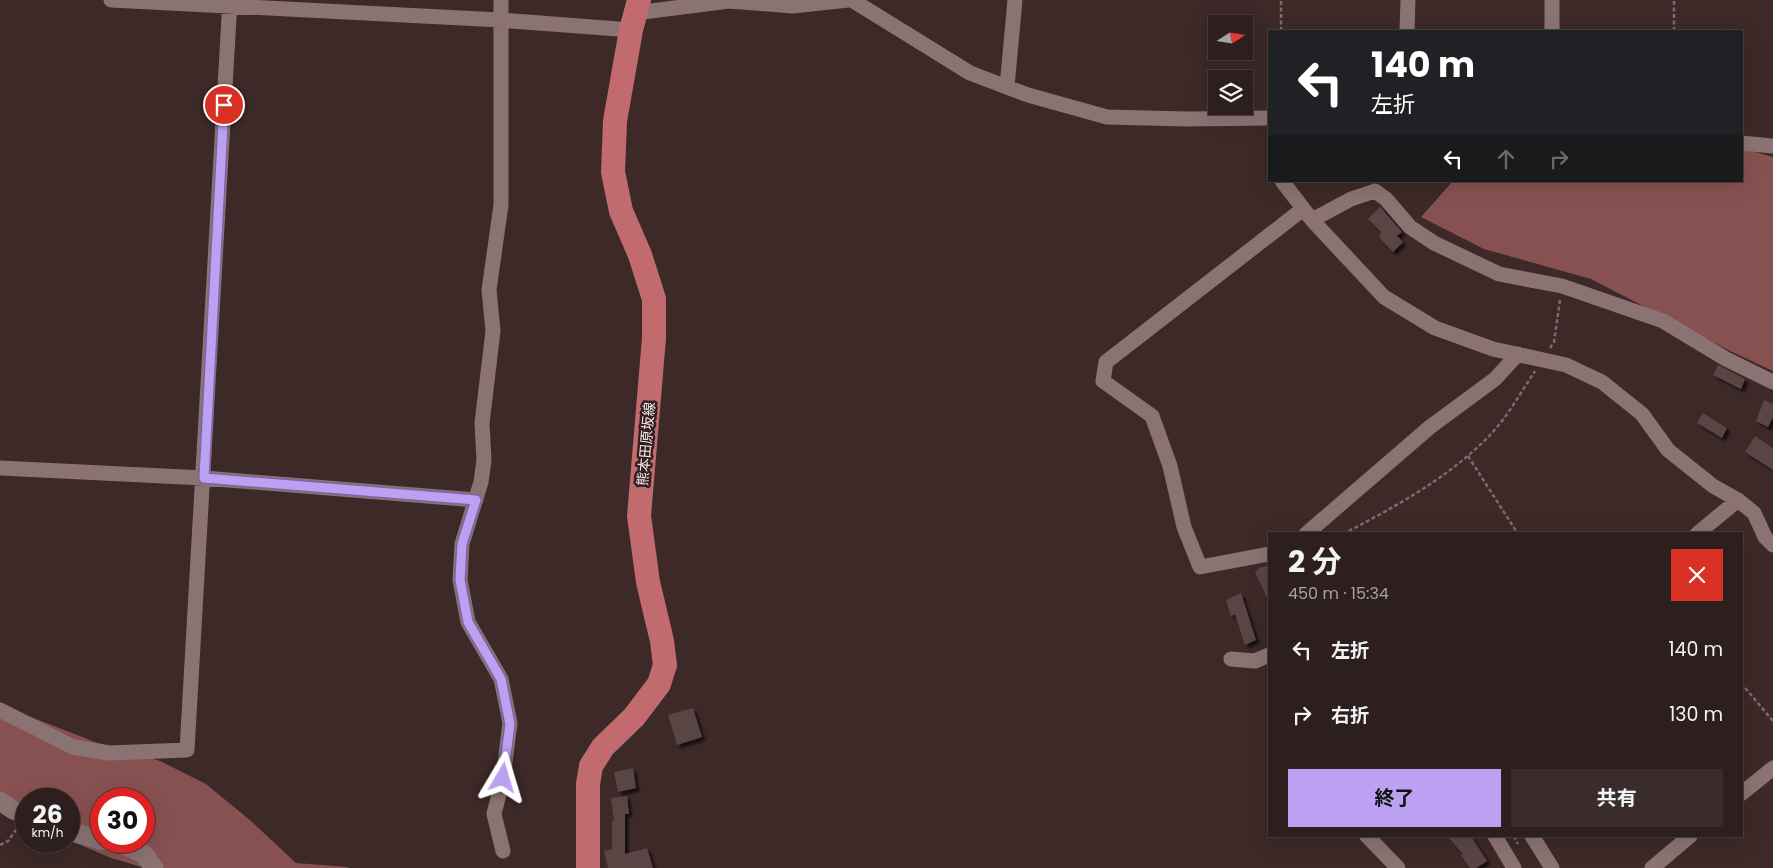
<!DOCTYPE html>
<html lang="ja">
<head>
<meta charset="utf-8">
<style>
	:root { --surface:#2d1f1e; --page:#392c2b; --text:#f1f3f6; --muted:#a7a2a4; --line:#483d3c; --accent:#bca0f2 }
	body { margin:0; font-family:Poppins,"Noto Sans JP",sans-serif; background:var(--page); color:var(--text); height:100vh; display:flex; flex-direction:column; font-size:19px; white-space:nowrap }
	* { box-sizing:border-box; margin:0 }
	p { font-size:16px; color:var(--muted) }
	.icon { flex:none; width:28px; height:28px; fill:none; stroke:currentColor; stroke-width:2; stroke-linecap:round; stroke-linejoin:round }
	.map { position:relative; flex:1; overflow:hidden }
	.side { position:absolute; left:1268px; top:532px; width:475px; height:305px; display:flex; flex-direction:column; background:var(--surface); border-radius:0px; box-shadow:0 5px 20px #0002,0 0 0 1px var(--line) }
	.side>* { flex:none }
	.guide { position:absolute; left:1268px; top:30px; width:475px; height:152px; border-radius:0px; box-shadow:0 5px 20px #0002,0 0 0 1px var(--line); background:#202124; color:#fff; overflow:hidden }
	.needle { width:32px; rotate:78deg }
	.tools { position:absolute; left:1208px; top:15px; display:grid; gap:10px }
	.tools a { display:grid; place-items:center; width:45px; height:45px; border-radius:0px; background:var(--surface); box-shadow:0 5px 20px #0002,0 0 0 1px var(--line); font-size:25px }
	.speed { position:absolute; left:15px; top:788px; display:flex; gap:10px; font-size:25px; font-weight:700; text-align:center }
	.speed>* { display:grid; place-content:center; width:65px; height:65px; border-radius:50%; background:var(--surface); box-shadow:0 5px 20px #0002,0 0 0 1px var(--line); line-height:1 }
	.speed small { font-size:12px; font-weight:400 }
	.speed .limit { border:8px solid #d22; background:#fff; color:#111 }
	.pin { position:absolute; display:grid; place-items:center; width:42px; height:42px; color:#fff; margin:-21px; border:2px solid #fff; border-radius:50%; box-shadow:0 1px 5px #0007 }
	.me { position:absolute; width:55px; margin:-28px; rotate:7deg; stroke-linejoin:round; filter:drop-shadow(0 0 4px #0008) }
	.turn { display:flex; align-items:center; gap:18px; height:105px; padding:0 20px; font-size:22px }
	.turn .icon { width:65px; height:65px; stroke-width:2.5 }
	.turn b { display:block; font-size:35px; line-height:42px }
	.lanes { display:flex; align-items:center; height:48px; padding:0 20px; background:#0003; justify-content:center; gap:25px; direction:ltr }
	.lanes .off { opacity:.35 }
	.round { display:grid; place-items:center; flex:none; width:52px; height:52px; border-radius:0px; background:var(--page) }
	.head { display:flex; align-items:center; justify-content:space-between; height:85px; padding:0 20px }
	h1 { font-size:30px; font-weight:700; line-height:38px }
	.button { display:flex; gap:10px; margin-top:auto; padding:10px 20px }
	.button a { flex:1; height:58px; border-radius:0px; background:var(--accent); color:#111; font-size:20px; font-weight:700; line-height:58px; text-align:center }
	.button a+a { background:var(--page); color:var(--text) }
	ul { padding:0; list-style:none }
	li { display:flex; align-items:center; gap:15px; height:65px; padding:0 20px }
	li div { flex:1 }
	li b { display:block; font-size:19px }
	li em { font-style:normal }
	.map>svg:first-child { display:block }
	.forest { fill:#885151; fill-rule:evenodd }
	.building { fill:#5a4544; filter:url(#shadow) }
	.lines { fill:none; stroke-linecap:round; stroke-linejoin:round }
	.path { stroke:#7c6b6a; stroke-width:2.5; stroke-dasharray:4 2.5; stroke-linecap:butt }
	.minor { stroke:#8b7373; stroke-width:15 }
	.tertiary { stroke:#8b7373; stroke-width:19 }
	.primary { stroke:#c26b6e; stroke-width:24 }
	.route-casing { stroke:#7a689d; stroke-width:12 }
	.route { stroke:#bca0f2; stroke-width:9 }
	.labels { text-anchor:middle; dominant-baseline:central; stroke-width:5; stroke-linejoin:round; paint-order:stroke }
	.street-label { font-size:14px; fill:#fbeded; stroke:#321f1f }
</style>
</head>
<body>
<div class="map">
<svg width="1773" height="868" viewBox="0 0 1773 868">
	<defs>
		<filter id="shadow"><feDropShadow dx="3.5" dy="3.5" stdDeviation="1" flood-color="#0009"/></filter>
	</defs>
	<rect width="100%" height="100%" fill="#3c2928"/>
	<path class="forest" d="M1741,148L1773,157V371L1728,350L1591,279L1484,249L1421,217L1453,181H1741Z
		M0,705L95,742L160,761L206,784L251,821L296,863L348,867L349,868H145L111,858L69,840V799H26V822L0,805ZM101,799H144V841H101Z"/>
	<path class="building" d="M1380,207L1402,232L1397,236L1403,242L1393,252L1379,237L1381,232L1368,219Z
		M1718,365L1745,379L1741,389L1713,375Z
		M1764,400L1773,404V417L1768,427L1756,421Z
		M1703,413L1727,428L1722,438L1697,423Z
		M1755,436L1773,448V470L1745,452Z
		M1269,566V602L1255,572L1261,567Z
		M1241,593L1256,640L1245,645L1235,614L1231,616L1226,600Z
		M693,708L702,737L677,745L668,715Z
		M633,768L636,788L618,792L614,772Z
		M627,796L629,814H625V854L647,848L653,868H608L604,851L612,849V821H614L611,798Z
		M1447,836H1471L1487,861L1476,868H1470L1461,855L1463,854Z"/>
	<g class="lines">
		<path class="path" d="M1281,31V0
			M1674,31V0
			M1550,348L1554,342L1560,300
			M1468,456L1518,534
			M1343,534C1395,507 1450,477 1491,434C1508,416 1521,392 1535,371
			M1741,683L1773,721
			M1514,836L1518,844
			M0,845L8,841L18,827"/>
		<path class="minor" d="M111,0L500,20L631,30
			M501,0V205L489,290L493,331L482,423L484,460L481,482L462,544L460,580L468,622L501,679L510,723L503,778L494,814L503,851
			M852,0L970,73L1028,95L1107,117L1186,119L1269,118
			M635,13L729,1L793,6L848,0
			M1407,31L1408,0
			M1552,31V0
			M1007,87L1015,0
			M1741,143L1773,146
			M1282,181L1312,220L1351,199L1375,191L1386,199L1410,227L1434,243L1499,274L1562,286L1663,321L1726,359L1773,382
			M1312,220L1384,297L1435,328L1493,349L1566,365L1602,382L1642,414L1668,450L1713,486L1738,500L1754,513L1765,537L1773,545
			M0,468L204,478L476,500
			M1306,534L1430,427L1495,379L1518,354
			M1697,534L1738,500
			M1269,554L1200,567L1184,527L1170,466L1152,416L1103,381L1106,362L1303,209
			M1231,659L1255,661L1269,655
			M0,710L73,747L109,753L187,750L230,0
			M1741,794L1773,768
			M1367,836L1398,868
			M1495,836L1514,868
			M1532,836L1552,868
			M1652,868L1690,836"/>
		<path class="tertiary" d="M0,801L13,810L26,815
			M69,831L101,840
			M109,841L119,843L144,854L154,868"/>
		<path class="primary" d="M588,868V784L591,766L603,747L634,717L659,684L665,665L662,641L648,582L639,516L654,338V299L640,255L621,211L613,172L615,121L631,30L639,0"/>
	</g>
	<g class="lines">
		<g class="route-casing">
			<path id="route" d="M224,105L204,478L476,500L462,544L460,580L468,622L501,679L510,724L503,778"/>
		</g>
		<use href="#route" class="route"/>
	</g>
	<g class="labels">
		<g class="street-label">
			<text transform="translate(646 444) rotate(-85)">熊本田原坂線</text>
		</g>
	</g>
</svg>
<div class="tools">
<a><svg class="needle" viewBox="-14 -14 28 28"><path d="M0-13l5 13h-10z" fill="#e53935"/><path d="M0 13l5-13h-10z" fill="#a7a2a4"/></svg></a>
<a><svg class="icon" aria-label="layers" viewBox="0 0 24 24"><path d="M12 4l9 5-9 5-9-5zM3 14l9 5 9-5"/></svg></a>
</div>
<div class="speed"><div>26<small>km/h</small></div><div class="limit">30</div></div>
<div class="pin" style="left:224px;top:105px;background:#d93025"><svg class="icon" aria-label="arrive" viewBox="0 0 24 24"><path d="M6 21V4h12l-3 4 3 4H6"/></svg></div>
<svg class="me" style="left:503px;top:778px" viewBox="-20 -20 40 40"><path d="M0-17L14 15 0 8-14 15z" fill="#bca0f2" stroke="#fff" stroke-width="4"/></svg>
<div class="guide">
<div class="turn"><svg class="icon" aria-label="left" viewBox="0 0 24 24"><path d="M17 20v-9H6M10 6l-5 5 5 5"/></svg><div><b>140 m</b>左折</div></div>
<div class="lanes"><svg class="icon" aria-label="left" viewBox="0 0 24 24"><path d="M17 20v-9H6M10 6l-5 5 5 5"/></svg><svg class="icon off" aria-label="ahead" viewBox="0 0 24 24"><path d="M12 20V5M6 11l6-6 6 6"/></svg><svg class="icon off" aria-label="right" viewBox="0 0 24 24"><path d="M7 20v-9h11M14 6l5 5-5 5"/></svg></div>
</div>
<section class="side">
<div class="head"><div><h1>2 分</h1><p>450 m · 15:34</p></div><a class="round" style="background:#d93025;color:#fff"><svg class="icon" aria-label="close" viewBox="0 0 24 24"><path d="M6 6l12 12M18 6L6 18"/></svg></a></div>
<ul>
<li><svg class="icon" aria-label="left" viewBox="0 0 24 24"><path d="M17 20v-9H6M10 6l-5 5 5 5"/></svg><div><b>左折</b></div><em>140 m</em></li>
<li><svg class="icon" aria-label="right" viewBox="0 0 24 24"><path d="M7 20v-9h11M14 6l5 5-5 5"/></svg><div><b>右折</b></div><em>130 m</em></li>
</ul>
<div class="button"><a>終了</a><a>共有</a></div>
</section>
</div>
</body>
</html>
